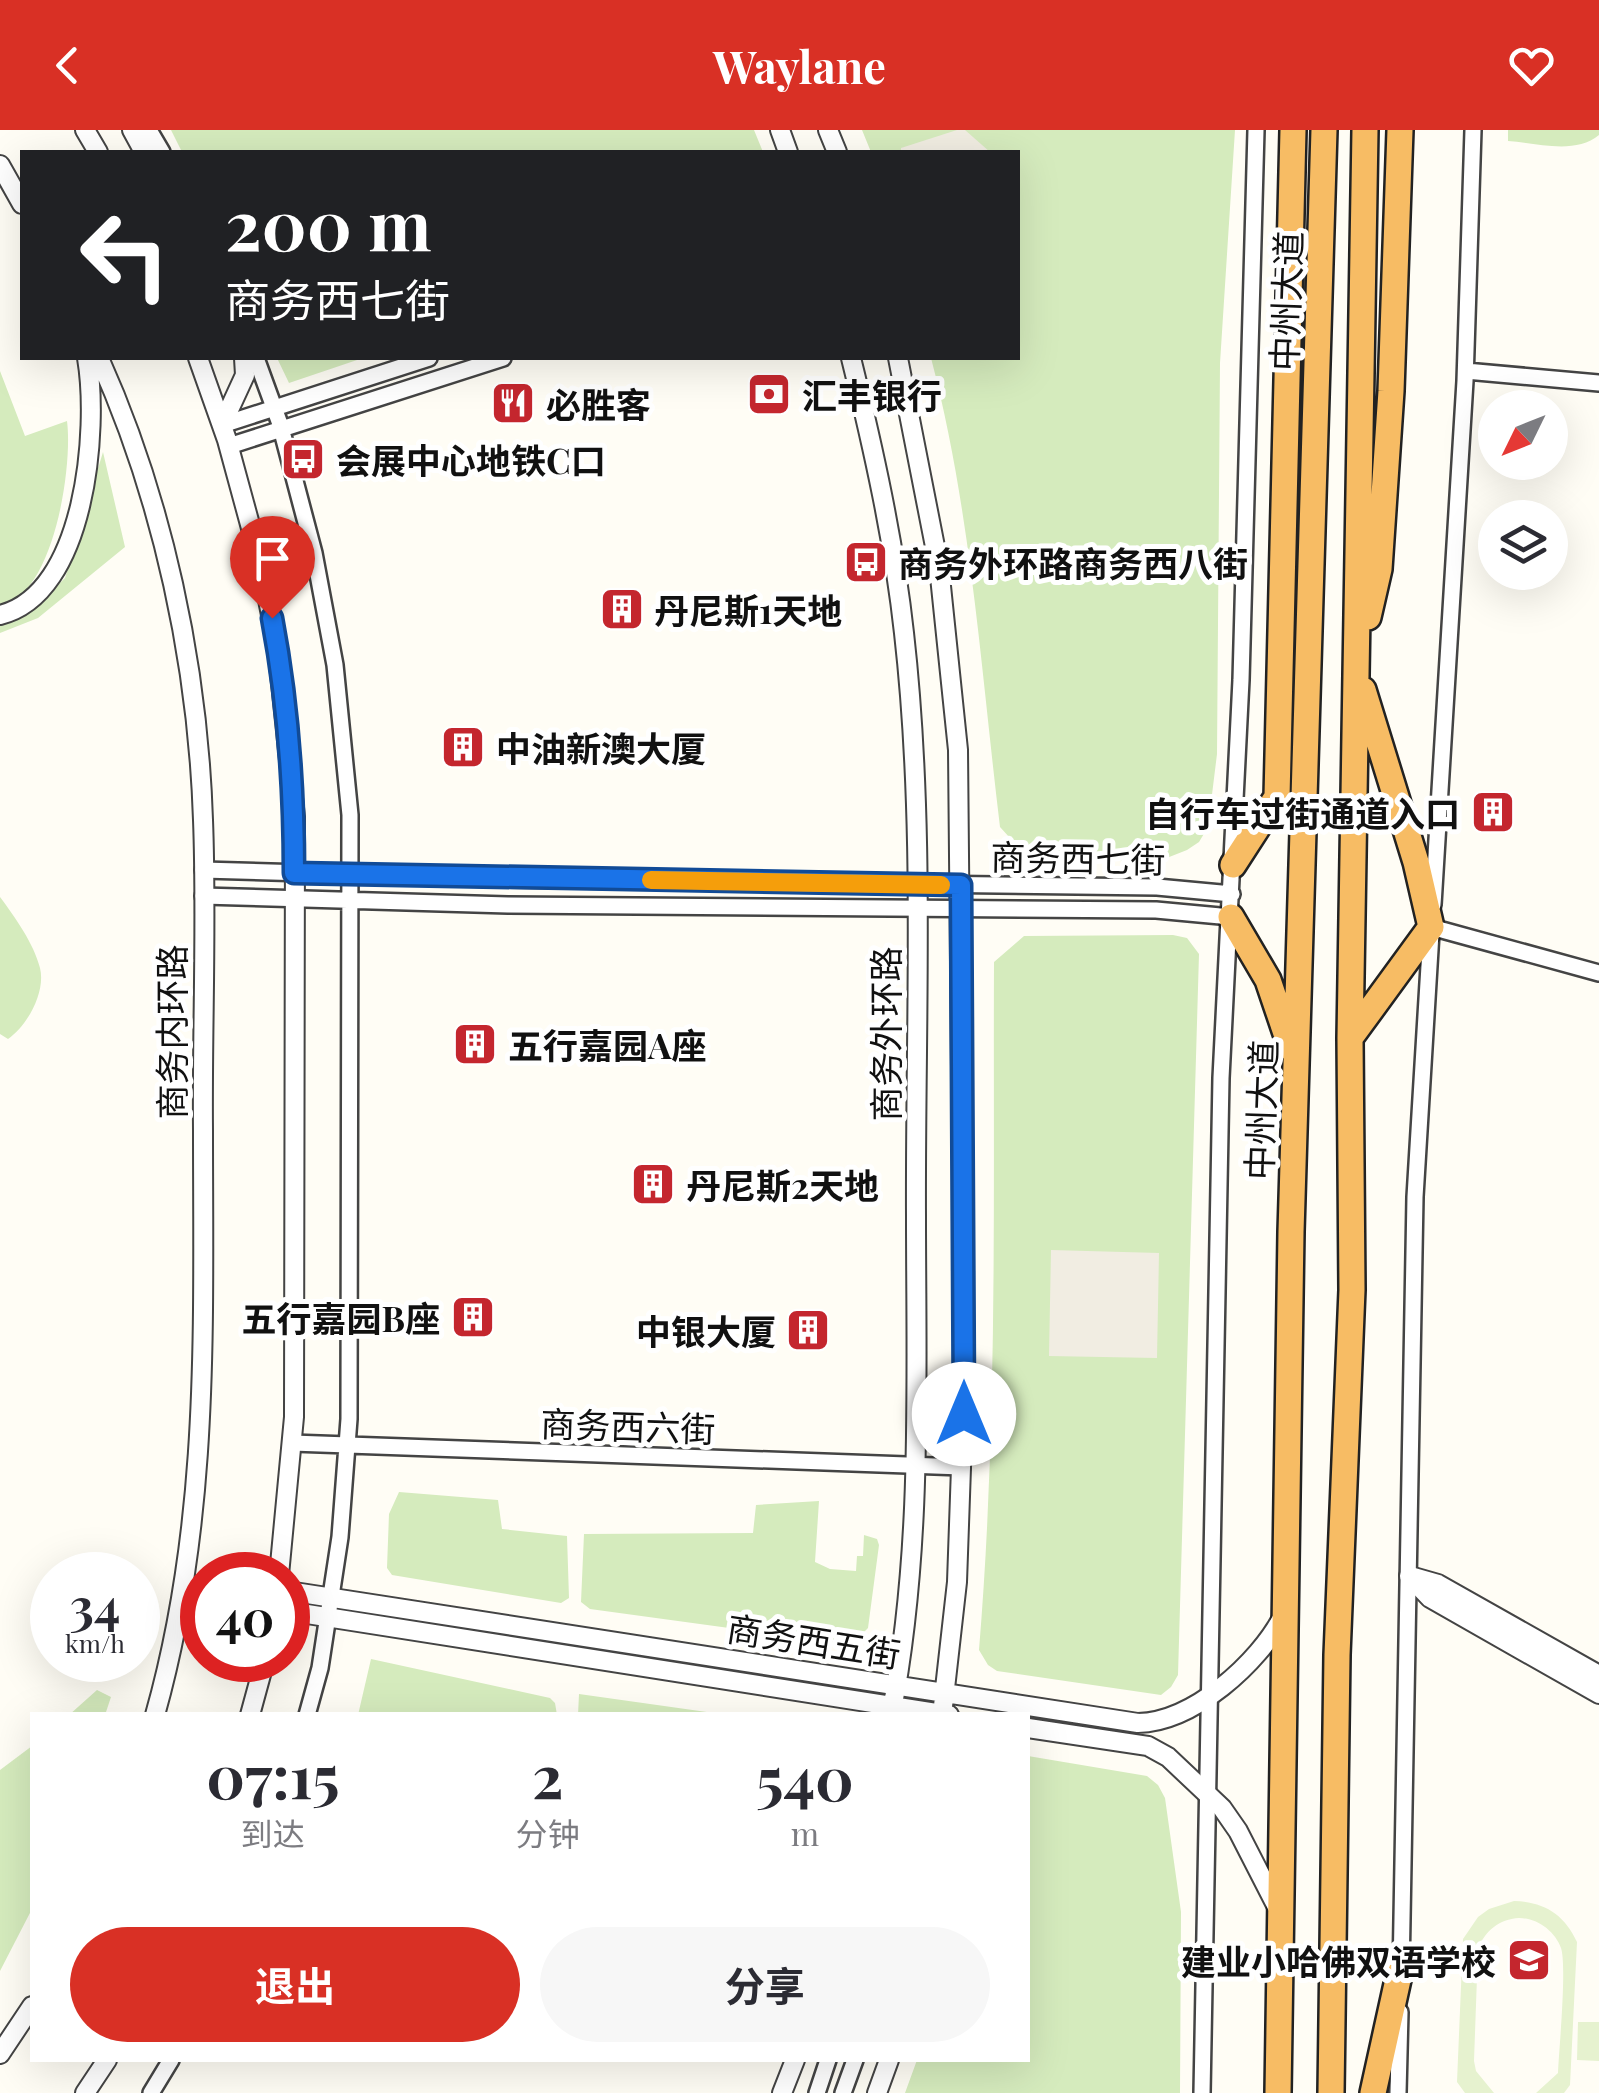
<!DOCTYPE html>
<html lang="zh">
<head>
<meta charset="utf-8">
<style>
	:root { --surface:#fff; --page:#f7f7f7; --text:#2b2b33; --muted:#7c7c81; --accent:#d93025 }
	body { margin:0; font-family:"Playfair Display","Noto Sans SC",serif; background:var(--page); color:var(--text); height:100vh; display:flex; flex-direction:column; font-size:38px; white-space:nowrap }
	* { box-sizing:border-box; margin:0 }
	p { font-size:32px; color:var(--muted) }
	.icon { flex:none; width:55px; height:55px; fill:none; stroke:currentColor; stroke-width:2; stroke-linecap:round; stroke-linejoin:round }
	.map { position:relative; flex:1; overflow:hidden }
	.drawer { position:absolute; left:30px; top:1582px; width:1000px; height:350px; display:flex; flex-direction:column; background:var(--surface); border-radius:0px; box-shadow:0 10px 40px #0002 }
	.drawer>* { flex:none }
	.top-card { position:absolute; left:20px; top:20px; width:1000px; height:210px; border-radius:0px; box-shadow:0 10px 40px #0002; background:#202124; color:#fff; overflow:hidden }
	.needle { width:65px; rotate:227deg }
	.tools { position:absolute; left:1478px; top:260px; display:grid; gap:20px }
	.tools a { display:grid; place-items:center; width:90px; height:90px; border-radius:50%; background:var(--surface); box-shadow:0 10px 40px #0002; font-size:50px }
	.speed { position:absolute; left:30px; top:1422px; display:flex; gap:20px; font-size:50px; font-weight:700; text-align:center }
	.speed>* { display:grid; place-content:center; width:130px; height:130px; border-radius:50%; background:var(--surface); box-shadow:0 10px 40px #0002; line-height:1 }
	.speed small { font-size:25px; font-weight:400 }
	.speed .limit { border:15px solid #d22; background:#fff; color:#111 }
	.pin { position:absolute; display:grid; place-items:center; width:85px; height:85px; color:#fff; margin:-102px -42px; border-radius:50% 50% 50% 0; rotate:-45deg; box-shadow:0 0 10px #0007 }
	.pin .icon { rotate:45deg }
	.me { position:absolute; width:110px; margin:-55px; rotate:0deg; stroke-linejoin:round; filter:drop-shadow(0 0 8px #0008) }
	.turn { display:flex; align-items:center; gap:35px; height:210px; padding:0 40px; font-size:45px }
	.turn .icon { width:130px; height:130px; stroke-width:2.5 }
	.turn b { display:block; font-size:70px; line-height:85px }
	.eta { display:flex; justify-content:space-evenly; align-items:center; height:170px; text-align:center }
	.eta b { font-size:60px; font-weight:700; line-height:70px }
	.primary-button { display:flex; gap:20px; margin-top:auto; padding:20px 40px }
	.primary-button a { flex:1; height:115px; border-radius:60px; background:var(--accent); color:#fff; font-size:40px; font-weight:700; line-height:115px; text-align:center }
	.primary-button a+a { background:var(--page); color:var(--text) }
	header { display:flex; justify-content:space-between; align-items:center; height:130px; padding:0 40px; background:var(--accent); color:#fff; font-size:45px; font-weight:700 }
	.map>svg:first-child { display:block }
	.green { fill:#d5ebbd }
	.pitch { fill:#e6f2cf }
	.plaza { fill:#f1ede2 }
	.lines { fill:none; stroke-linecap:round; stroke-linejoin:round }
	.minor-casing { stroke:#444; stroke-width:20 }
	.tertiary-casing { stroke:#444; stroke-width:22 }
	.trunk-casing { stroke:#222; stroke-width:30 }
	.minor { stroke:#fff; stroke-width:15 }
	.tertiary { stroke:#fff; stroke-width:18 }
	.trunk { stroke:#f7bc64; stroke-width:25 }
	.route-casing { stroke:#114b97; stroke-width:25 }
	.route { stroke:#1a73e8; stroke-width:18 }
	.slow { stroke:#f59e0b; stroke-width:18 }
	.labels { text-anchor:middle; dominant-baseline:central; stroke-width:10; stroke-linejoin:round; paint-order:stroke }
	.street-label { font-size:35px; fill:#111; stroke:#fff }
	.poi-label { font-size:35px; font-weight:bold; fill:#111; stroke:#fff; text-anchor:start }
</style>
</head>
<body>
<header><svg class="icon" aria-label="back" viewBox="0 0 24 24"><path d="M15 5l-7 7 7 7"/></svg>Waylane<svg class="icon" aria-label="heart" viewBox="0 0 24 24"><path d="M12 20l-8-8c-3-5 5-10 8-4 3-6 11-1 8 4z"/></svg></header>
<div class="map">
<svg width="1599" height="1963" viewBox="0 0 1599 1963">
	<rect width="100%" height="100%" fill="#fffdf5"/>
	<path class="green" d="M171,0H754L763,22H182Z
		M862,0H1235L1220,233L1217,624L1208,697L1199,712L1187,720L1154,733L1031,724L1020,719L1000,697C981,541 971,380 931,228H1018V22H871Z
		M1508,0H1599V5C1575,25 1537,13 1508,11Z
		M277,228H363L289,253Z
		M0,241L25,306L67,291C73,336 54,466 0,476Z
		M103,322L125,417L38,488L0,503V493L31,481L65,448Z
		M0,767C15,787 34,814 40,838C46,862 27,896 8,909L0,904Z
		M1173,805L1187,808L1199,824L1178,1545L1171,1557L1161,1565L997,1541L988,1535L979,1520C998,1291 993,1061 994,832L1024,806Z
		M399,1362L498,1370L502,1399L567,1406L569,1468L561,1473L392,1445L387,1438L389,1384Z
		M819,1371L815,1432L830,1439L856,1441L857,1426H863L864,1405L877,1409L879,1415L868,1498L856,1510L846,1514L590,1479L581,1472L584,1404L753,1403L756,1375Z
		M371,1529L550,1568L555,1573L557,1585H358Z
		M97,1560L111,1567L105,1585H69Z
		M579,1564L728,1585H578Z
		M32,1616V1779L0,1841V1640Z
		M1028,1626L1147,1646L1158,1655L1165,1668L1181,1782L1180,1963H905L917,1930H1028Z"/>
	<path class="pitch" d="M1514,1771C1544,1772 1564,1784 1577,1812L1570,1955L1564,1963H1536L1558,1943C1559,1919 1567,1836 1561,1818C1555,1801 1537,1788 1519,1788C1499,1789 1485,1801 1478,1819L1474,1931L1476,1941L1494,1963H1465L1457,1952L1463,1809L1478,1787L1489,1779Z
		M1578,1892H1599V1931L1577,1930Z"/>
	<path class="plaza" d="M957,0H965L990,22H901V18Z
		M1051,1120L1159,1123L1157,1228L1049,1226Z"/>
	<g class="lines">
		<g class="minor-casing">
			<path id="minor" d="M149,0L162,22
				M256,228L280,294L314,423L335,535L350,685L349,1289L340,1407L320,1538L307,1585
				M1466,241L1599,253
				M222,295L429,228
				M229,316L503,228
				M203,740L509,749L1157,757L1232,764
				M203,766L508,775L1156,780L1231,787
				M1433,775L1465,251L1473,0
				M1431,797L1599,843
				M292,1313L962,1337
				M1401,1844L1415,1067L1431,803
				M151,1963L171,1930
				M817,1963L828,1930
				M843,1963L855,1930
				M1202,1963L1221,948L1241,550L1256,0
				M1398,1963L1400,1882"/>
		</g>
		<g class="tertiary-casing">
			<path id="tertiary" d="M85,0L98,22
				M132,0L144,22
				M780,0L788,22
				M828,0L837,22
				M0,35L22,74
				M99,228C163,370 198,535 203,690C207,793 202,897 203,1000C203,1200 210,1390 155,1585
				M198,228L227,310L261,435L277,515L295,687L294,1287L279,1445
				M851,228C873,317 894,411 904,503C926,696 915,893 916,1086C916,1254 923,1420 891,1585
				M898,228L939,437L958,620L964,1252L957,1452L942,1585
				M222,295L245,245L244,228
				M0,485C86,464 99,299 87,228
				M1409,1446L1430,1468L1599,1564
				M1410,1446L1438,1454L1599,1545
				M288,1461L1138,1593C1193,1592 1259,1533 1283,1486
				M288,1481L949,1585
				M250,1585L265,1530
				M1028,1598L1148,1616L1168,1627L1222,1678L1238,1701L1278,1779
				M0,1924L32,1876
				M85,1963L107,1930
				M782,1963L795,1930
				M877,1963L889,1930"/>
		</g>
		<g class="trunk-casing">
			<path id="trunk" d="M1368,487L1379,439L1391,261L1400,0
				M1233,735L1277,667L1293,0
				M1231,787L1268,850L1291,918
				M1350,908L1431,797L1416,732L1363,560
				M1278,1963L1291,1102L1324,0
				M1331,1963L1337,1525L1352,1160L1350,908L1365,0
				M1373,1963L1401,1836"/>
		</g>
		<use href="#minor" class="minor"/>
		<use href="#tertiary" class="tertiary"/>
		<use href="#trunk" class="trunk"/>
	</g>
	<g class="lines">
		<g class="route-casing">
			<path id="route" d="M272,488C288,572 294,657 294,743L961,755L964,1284"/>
		</g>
		<use href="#route" class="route"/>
		<path class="slow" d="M651,750L941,755"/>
	</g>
	<defs>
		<g id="bank-square" transform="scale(2.25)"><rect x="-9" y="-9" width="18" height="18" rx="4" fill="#c4262e" stroke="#fff"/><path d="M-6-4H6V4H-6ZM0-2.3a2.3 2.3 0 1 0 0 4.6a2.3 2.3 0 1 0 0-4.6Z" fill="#fff"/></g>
		<g id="restaurant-square" transform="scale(2.25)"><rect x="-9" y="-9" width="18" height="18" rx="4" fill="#c4262e" stroke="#fff"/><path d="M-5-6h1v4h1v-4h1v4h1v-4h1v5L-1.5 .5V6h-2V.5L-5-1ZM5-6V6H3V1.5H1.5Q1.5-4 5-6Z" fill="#fff"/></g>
		<g id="bus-square" transform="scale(2.25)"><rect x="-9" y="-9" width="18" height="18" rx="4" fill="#c4262e" stroke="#fff"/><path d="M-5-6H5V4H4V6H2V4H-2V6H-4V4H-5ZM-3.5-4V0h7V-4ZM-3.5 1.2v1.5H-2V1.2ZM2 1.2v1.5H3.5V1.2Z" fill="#fff"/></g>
		<g id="building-square" transform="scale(2.25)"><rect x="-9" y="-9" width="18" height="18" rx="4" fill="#c4262e" stroke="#fff"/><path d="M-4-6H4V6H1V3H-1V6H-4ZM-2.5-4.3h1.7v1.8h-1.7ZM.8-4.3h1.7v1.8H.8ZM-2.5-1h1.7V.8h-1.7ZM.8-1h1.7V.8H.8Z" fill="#fff"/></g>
		<g id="school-square" transform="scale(2.25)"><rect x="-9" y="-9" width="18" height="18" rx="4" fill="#c4262e" stroke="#fff"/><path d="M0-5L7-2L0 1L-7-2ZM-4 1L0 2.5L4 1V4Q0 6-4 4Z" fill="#fff"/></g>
	</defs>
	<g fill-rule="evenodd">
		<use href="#bank-square" x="769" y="264"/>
		<use href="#restaurant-square" x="513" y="273"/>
		<use href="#bus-square" x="303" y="329"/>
		<use href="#bus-square" x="866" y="432"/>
		<use href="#building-square" x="622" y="479"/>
		<use href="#building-square" x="463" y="617"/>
		<use href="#building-square" x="1493" y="682"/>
		<use href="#building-square" x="475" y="914"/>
		<use href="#building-square" x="653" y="1054"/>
		<use href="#building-square" x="473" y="1187"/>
		<use href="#building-square" x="808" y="1200"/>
		<use href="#school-square" x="1529" y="1830"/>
	</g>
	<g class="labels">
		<g class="street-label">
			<text transform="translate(1285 171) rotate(-88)">中州大道</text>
			<text transform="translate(1078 727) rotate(1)">商务西七街</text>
			<text transform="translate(170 902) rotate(-90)">商务内环路</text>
			<text transform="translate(884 904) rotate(-90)">商务外环路</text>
			<text transform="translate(1260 980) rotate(-88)">中州大道</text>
			<text transform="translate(628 1295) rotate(2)">商务西六街</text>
			<text transform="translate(814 1510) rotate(9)">商务西五街</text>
		</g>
		<g class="poi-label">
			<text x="802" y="264">汇丰银行</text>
			<text x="546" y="273">必胜客</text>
			<text x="336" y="329">会展中心地铁C口</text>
			<text x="898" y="432">商务外环路商务西八街</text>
			<text x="654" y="479">丹尼斯1天地</text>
			<text x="496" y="617">中油新澳大厦</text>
			<text x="1460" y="682" text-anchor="end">自行车过街通道入口</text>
			<text x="508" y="914">五行嘉园A座</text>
			<text x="686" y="1054">丹尼斯2天地</text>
			<text x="440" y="1187" text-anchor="end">五行嘉园B座</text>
			<text x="776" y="1200" text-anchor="end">中银大厦</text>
			<text x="1496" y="1830" text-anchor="end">建业小哈佛双语学校</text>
		</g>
	</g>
</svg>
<div class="tools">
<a><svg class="needle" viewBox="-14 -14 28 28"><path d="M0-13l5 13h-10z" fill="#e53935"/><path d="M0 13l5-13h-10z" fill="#7c7c81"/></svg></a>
<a><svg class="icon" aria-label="layers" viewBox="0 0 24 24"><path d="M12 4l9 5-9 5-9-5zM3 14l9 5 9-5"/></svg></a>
</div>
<div class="speed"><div>34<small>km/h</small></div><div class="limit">40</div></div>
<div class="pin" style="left:272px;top:488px;background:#d93025"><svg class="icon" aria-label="arrive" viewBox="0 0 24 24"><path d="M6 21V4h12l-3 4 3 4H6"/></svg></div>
<svg class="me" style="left:964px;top:1284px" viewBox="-20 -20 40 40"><circle r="19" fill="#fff"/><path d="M0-13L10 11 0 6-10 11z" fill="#1a73e8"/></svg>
<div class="top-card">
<div class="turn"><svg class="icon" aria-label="left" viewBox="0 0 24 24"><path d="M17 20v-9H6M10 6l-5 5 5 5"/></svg><div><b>200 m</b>商务西七街</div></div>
</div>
<section class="drawer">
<div class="eta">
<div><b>07:15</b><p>到达</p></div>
<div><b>2</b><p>分钟</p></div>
<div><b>540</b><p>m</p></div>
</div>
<div class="primary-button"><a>退出</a><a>分享</a></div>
</section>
</div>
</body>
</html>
